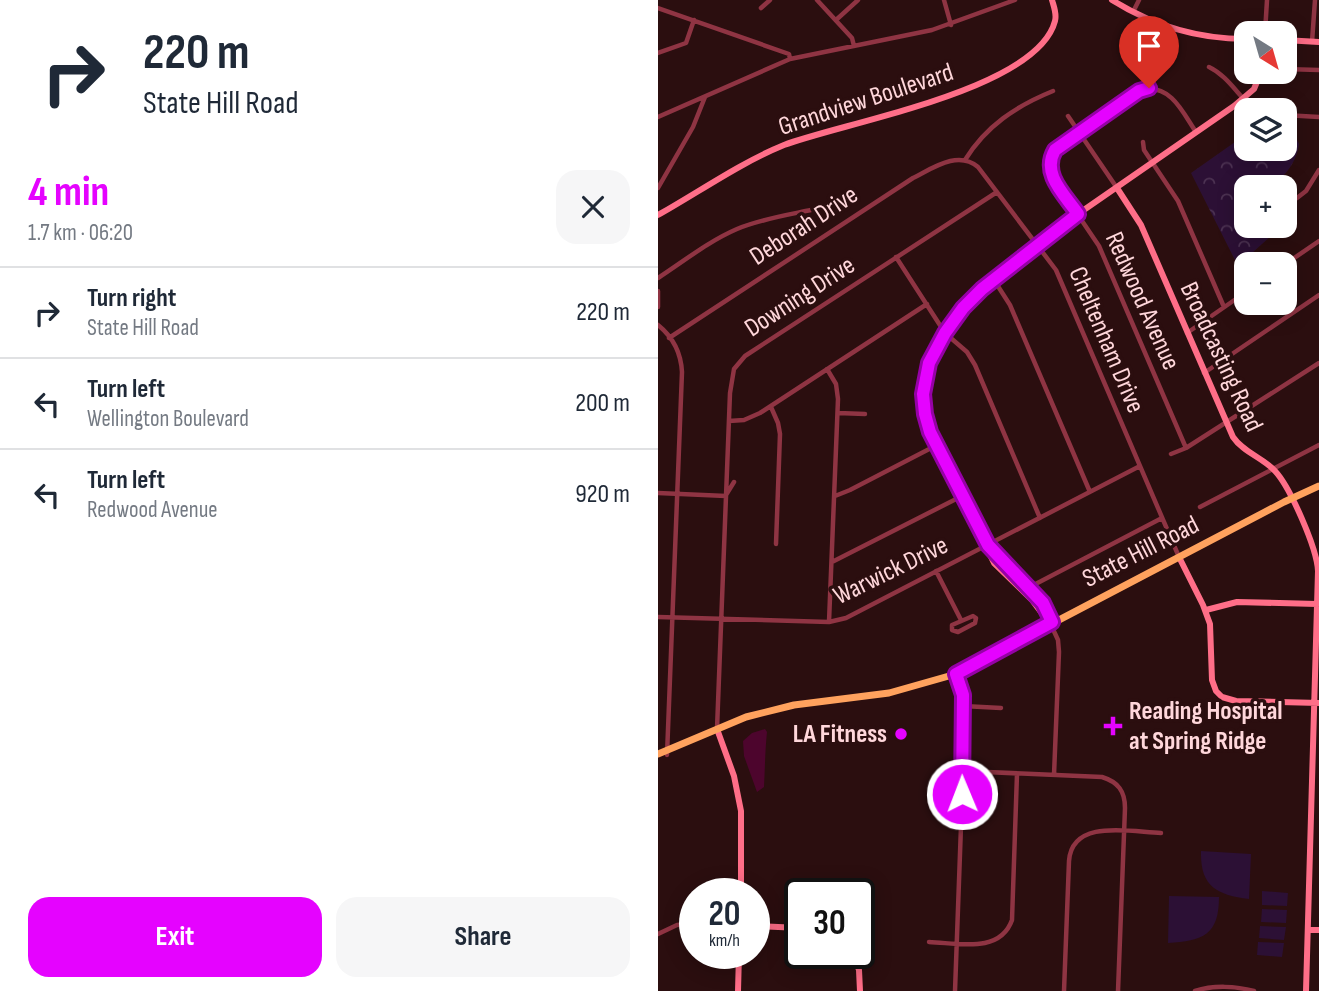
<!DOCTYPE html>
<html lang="en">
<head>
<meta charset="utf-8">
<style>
	:root { --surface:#fff; --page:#f6f6f7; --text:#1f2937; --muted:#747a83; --line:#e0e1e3; --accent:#e503ff }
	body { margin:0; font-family:"Sofia Sans Condensed",sans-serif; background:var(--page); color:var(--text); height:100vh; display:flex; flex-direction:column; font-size:26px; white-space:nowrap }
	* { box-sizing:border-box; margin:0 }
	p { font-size:23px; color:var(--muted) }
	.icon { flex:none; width:38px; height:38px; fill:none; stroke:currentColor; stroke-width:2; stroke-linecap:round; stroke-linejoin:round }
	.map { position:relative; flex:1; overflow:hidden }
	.drawer { display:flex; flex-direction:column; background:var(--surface); width:658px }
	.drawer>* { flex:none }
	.top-card { background:#fff; color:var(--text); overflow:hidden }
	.needle { width:46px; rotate:143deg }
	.buttons { position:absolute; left:576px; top:21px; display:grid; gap:14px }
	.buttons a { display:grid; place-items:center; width:63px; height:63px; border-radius:14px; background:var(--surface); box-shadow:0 4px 18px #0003; font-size:35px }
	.speed { position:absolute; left:21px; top:878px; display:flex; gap:14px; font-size:35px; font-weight:700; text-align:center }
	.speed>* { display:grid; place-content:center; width:91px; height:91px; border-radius:50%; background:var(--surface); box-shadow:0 4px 18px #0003; line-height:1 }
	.speed small { font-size:18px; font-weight:400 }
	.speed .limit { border:4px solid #111; border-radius:10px; background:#fff; color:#111 }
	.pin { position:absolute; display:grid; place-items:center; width:60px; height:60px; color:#fff; margin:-72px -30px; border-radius:50% 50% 50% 0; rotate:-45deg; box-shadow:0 0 7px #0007 }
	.pin .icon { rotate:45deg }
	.me { position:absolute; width:77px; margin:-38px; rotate:359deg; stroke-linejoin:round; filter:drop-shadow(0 0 5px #0008) }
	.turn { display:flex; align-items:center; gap:24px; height:147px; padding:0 28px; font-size:32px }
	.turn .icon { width:91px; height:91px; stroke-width:2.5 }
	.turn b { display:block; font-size:49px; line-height:60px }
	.round { display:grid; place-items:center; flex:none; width:74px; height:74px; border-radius:21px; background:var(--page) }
	.headline { display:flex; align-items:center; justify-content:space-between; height:119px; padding:0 28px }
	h1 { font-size:42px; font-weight:700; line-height:52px; color:var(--accent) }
	.button { display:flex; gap:14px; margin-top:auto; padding:14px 28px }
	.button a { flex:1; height:80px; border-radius:21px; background:var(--accent); color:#fff; font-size:28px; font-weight:700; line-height:80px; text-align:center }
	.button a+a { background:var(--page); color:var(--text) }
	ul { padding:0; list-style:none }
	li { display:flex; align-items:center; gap:21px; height:91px; padding:0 28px; border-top:2px solid var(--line) }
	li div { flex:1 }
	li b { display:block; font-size:26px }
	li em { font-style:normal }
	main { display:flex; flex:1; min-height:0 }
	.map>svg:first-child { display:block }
	.grass { fill:#2c1035 }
	.park { fill:url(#park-crowns) }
	.water { fill:#4d052d }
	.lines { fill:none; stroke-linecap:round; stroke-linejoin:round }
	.street { stroke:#8f3443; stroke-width:4.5 }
	.secondary { stroke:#ff6e88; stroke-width:6 }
	.primary { stroke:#ffa25e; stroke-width:7 }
	.route-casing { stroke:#9502a6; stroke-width:18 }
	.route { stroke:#e503ff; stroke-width:12 }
	.poi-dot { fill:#e503ff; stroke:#2b0e0f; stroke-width:2.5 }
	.labels { text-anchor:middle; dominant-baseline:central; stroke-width:7; stroke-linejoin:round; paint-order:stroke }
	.street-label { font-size:26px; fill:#ffd7db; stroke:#2b0e0f }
	.poi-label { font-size:26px; font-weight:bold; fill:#ffd7db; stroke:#2b0e0f; text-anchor:start }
</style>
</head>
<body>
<main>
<section class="drawer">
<div class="top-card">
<div class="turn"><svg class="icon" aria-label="right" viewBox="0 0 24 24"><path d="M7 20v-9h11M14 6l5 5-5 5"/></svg><div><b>220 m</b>State Hill Road</div></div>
</div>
<div class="headline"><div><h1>4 min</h1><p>1.7 km · 06:20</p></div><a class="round"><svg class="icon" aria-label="close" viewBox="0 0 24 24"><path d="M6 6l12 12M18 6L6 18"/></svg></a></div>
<ul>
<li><svg class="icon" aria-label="right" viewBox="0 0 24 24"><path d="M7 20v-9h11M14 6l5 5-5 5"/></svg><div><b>Turn right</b><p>State Hill Road</p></div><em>220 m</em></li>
<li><svg class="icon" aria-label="left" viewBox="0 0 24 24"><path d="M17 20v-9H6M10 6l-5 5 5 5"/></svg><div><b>Turn left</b><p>Wellington Boulevard</p></div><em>200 m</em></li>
<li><svg class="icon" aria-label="left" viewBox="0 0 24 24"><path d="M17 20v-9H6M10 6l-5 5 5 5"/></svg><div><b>Turn left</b><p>Redwood Avenue</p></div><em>920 m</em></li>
</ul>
<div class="button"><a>Exit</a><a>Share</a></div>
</section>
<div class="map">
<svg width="661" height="991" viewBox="0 0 661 991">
	<defs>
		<pattern id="park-crowns" width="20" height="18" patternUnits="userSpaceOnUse" patternTransform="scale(1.75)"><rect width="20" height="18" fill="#2c1035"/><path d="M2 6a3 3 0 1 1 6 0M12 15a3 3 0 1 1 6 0" fill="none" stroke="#4c3252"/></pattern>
	</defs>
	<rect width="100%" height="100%" fill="#2b0e0f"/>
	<path class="grass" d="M543,851L593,854L591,899C558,895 542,886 543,851Z
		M604,891L630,893L629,906L604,905Z
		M511,896L561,897C561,935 545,941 510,943Z
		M604,909L629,910L628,923L603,922Z
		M602,926L628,927L626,940L601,938Z
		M600,942L626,943L624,957L599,955Z"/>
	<path class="park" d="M627,138L639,140L641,144C639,160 628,178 611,186C605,189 595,187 588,187V226H624L594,253L577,260L533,173L577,142L588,139V149H626Z"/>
	<path class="water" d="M107,729L109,732C107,751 107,769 106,787L99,792L86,756L85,741L94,733Z"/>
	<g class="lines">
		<path class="street" d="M159,0L194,38L196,46
			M286,0L293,25
			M0,8L131,54L132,59
			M103,8L112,0
			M475,12L481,0
			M178,20L200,0
			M607,33L609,0
			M654,42L657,0
			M0,53L28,43L36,20
			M551,67C570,76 581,97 597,110
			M626,69L661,70
			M626,115L661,117
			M410,116L459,188
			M0,117L132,59L274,30L357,0
			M485,142L486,150L520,201L566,307
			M307,160C328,126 358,106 395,91
			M0,188L35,127L47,97
			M639,198L648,191L661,170
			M238,257L287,333L309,352L317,365L382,518
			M626,265L661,241
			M0,278C26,261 51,241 79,229C103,219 129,215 153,210
			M336,280L352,305L432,492
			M0,291V307
			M0,325C15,337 23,354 24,372L9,755
			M529,333L588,292
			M11,338L255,178C275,168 300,150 320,167L398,270L521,557
			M169,369L178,384L180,399L171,622
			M546,373L661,295
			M113,407L120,423L122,434L118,544
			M180,413L207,414
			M71,421L86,420L102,413L269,304
			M528,448L441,246L395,178L392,160L402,145L487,89C514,86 525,113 538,132
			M513,454L528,448L661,363
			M0,493L68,496
			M68,495L76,482
			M177,496L192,490L279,445
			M542,507L661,445
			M174,562L304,496
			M278,571L303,620
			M368,589L504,518
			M315,616L318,618L317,623L300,632L294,630V625Z
			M0,617L171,622L188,618L482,466
			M394,627L400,640L401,652L396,775
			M305,706L343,708
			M59,729L72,393L76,369L87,356L339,192
			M305,771L444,777C460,782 467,791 467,808L460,991
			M0,934L19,925L37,923
			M271,942C300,943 342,954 354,920L359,774
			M297,991L305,771V695L297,670
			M406,991L411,861C414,818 473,832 503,833
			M537,991C555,985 578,986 596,991"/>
		<path class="secondary" d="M454,0C494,25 540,39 588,39
			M626,40L661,42
			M459,188L483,225L575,437C586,453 604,457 617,471C632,487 659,548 660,571L648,991
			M0,215C41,192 82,163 126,145C187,122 379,90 397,21C399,14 396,7 394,0
			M332,549V555L336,563L374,600L394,627
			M521,557L545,605L552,624L554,680L558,691L564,697L578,701L661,703
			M548,610L579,602L659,604
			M394,625L385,602L332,549L272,432L265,400L266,382L271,363L301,313L324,289L420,214L576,106L596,89L603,72
			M59,729L76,776L83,811V894
			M96,926L142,928
			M650,930H661
			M195,954L201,970L202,991
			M80,991L81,954"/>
		<path class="primary" d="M0,754L88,717L136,705L231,693L298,674L626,502L661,486"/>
	</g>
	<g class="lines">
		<g class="route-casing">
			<path id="route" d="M304,794L305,695L298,674L394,622L385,603L330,545L272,432L267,414L265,394L271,363L287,333L305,308L324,289L420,214C407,195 383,174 397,150L481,91L491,88"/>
		</g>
		<use href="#route" class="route"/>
	</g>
	<g class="poi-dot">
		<path d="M451.5 715.5h7v7h7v7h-7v7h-7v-7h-7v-7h7z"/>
		<circle cx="243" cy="734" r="7"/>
	</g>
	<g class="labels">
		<g class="street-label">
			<text transform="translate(208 100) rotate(-18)">Grandview Boulevard</text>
			<text transform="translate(146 226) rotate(-33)">Deborah Drive</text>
			<text transform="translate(142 297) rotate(-33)">Downing Drive</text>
			<text transform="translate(484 301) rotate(66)">Redwood Avenue</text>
			<text transform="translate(448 340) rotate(67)">Cheltenham Drive</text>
			<text transform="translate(563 357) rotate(65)">Broadcasting Road</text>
			<text transform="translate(483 552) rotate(-27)">State Hill Road</text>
			<text transform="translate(233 571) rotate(-26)">Warwick Drive</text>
		</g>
		<g class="poi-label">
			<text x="471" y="711">Reading Hospital<tspan x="471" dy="30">at Spring Ridge</tspan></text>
			<text x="229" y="734" text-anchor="end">LA Fitness</text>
		</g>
	</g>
</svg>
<div class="buttons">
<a><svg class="needle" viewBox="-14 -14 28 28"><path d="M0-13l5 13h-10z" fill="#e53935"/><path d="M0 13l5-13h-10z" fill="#747a83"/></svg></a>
<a><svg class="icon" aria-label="layers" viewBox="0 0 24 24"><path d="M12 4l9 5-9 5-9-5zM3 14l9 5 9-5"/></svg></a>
<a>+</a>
<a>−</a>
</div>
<div class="speed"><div>20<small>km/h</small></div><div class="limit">30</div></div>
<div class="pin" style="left:491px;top:88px;background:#d93025"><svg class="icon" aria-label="arrive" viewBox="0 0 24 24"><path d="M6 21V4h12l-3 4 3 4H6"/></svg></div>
<svg class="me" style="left:304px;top:794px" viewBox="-20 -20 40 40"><circle r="17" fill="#e503ff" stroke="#fff" stroke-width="3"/><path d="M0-11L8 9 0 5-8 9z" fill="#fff"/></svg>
</div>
</main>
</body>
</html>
